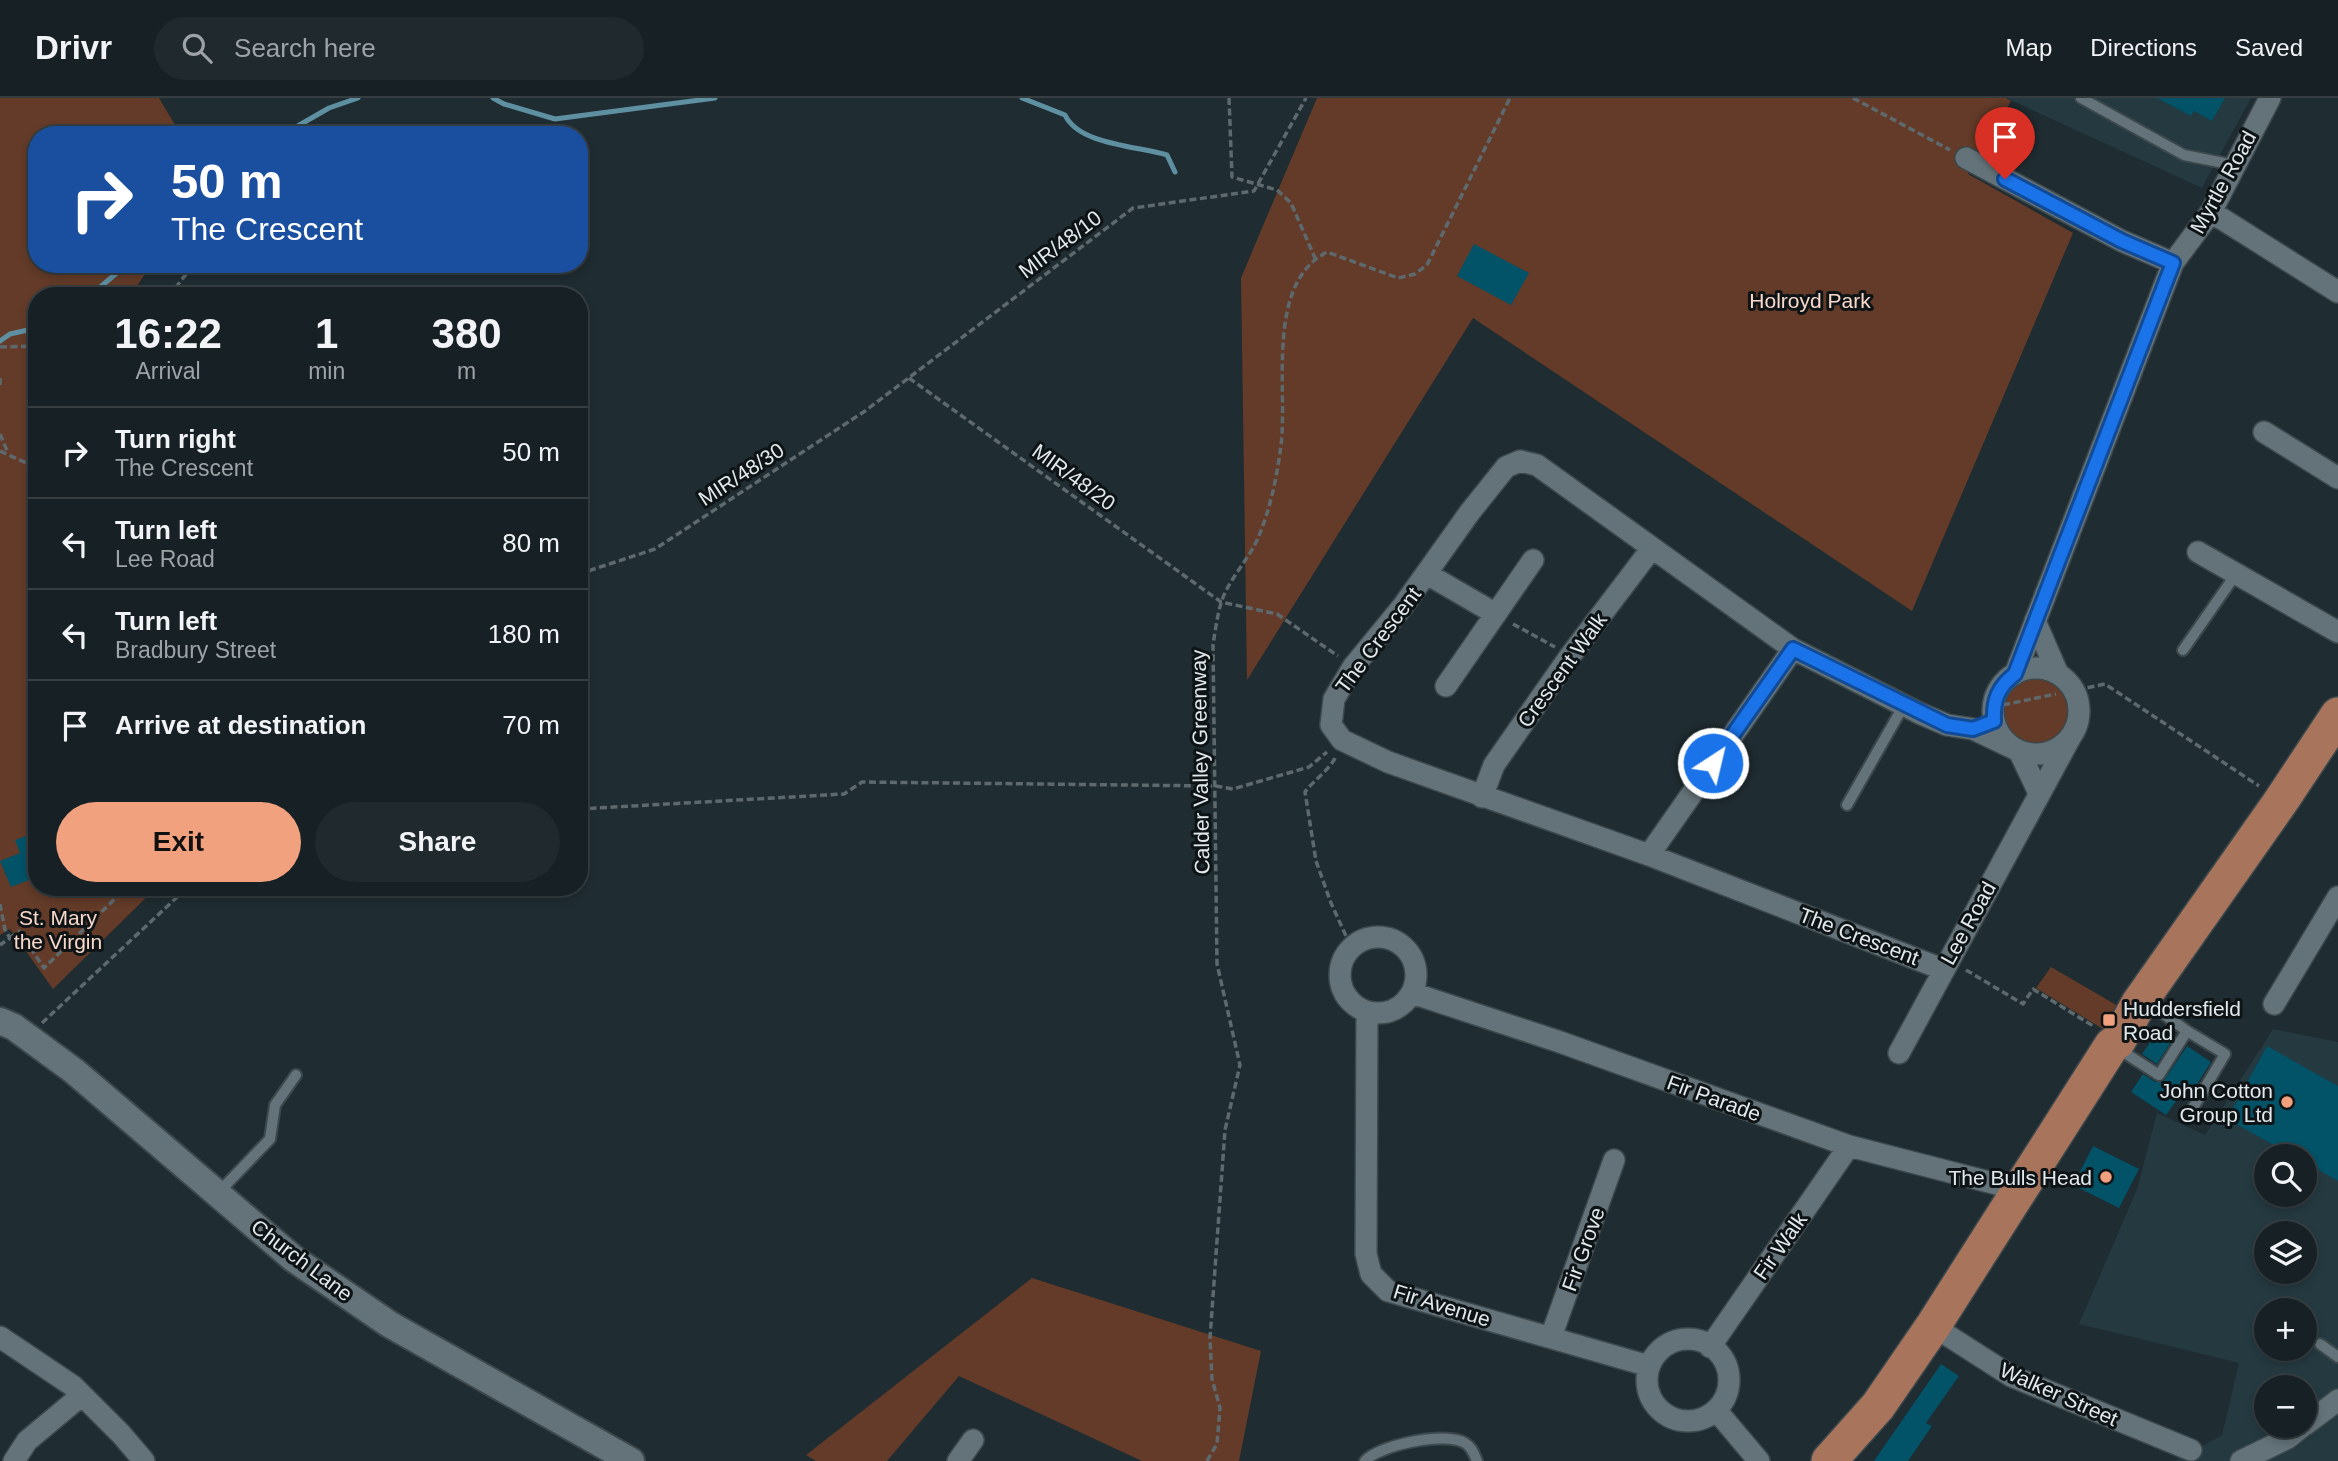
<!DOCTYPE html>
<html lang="en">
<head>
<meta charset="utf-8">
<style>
	:root { --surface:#172125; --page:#20292d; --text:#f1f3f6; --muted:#9ea3a7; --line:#363e42; --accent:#f1a17d }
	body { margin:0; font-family:Arial,sans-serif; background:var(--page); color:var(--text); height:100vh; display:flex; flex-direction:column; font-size:26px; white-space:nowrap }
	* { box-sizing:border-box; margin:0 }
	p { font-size:23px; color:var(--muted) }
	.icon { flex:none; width:38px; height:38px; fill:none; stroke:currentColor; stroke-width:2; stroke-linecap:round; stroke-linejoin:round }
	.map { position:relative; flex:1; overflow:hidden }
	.side { position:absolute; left:28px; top:189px; width:560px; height:609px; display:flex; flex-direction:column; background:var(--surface); border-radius:28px; box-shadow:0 4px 10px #0003,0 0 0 2px var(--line) }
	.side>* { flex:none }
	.top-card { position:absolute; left:28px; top:28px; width:560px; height:147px; border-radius:28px; box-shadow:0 4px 10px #0003,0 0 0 2px var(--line); background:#1a4fa0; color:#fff; overflow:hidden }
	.fabs { position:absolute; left:2254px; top:1046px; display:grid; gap:14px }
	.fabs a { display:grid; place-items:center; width:63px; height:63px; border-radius:50%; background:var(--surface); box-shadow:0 4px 10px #0003,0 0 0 2px var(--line); font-size:35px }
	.pin { position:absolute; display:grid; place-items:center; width:60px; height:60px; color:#fff; margin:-72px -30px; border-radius:50% 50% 50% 0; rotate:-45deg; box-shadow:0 0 7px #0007 }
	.pin .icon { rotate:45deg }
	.me { position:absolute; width:77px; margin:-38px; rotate:35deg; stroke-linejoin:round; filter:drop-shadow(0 0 5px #0008) }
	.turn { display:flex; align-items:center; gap:24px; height:147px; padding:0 28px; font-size:32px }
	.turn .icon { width:91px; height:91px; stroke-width:2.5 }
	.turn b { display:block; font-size:49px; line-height:60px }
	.eta { display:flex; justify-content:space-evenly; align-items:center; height:119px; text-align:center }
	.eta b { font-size:42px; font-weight:600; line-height:49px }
	.action { display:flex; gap:14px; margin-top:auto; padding:14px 28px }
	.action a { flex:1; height:80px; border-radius:42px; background:var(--accent); color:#111; font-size:28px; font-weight:600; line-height:80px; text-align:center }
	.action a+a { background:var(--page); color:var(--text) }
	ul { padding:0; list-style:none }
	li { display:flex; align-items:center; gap:21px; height:91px; padding:0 28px; border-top:2px solid var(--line) }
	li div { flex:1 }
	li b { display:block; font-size:26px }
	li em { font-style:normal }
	header { display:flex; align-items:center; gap:42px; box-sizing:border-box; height:98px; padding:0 35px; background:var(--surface); border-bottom:2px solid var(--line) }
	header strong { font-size:33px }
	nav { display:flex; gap:38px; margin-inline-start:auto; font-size:24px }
	.search { width:490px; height:63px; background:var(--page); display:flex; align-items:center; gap:18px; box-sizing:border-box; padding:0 24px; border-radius:38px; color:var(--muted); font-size:26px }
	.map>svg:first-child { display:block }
	.built { fill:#243940; fill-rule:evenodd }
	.green { fill:#633b28 }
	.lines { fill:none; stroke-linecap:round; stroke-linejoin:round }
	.stream { stroke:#5e90a1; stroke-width:5 }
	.building { fill:#025268 }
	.service-casing { stroke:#3c484c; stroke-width:14 }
	.minor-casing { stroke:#3c484c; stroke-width:24 }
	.tertiary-casing { stroke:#3c484c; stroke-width:30 }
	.trunk-casing { stroke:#3c484c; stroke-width:38 }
	.path { stroke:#5e696e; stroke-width:3.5; stroke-dasharray:7 3.5; stroke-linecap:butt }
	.service { stroke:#647379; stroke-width:10 }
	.minor { stroke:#647379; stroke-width:21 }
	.tertiary { stroke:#647379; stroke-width:26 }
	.trunk { stroke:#a9745c; stroke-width:35 }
	.route-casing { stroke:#114b97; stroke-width:18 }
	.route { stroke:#1a73e8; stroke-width:12 }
	.poi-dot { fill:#f1a17d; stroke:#0e1416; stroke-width:2.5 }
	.labels { text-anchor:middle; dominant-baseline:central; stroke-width:6; stroke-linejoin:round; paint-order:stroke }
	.street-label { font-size:21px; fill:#e1e9ec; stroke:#0e1416 }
	.park-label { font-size:21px; fill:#f9d8ca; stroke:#0e1416 }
	.poi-label { font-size:21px; fill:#e1e9ec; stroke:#0e1416; text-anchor:end }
</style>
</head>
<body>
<header>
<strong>Drivr</strong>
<div class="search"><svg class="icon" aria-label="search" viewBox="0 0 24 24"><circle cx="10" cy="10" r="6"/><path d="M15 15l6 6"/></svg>Search here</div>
<nav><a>Map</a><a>Directions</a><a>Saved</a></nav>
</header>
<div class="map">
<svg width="2338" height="1363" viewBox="0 0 2338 1363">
	<rect width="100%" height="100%" fill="#1f2c31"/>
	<path class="built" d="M2006,0H2251L2202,90Z
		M2273,931L2338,944V1363H2175L2222,1337L2239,1265L2079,1226L2137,1091L2157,1015L2205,1037ZM2266,1059H2305V1097H2266ZM2266,1136H2305V1174H2266ZM2266,1213H2305V1251H2266ZM2266,1290H2305V1328H2266Z"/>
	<path class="green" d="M0,0H159L181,37H37V166H152L130,198H37V789H157L53,891L10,831L0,837Z
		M1317,0H2006L2011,3L1968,76L2073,135L1912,513L1473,220L1247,582L1241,180Z
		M1995 612a42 42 0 1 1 84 0a42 42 0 1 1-84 0Z
		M2051,869L2118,908L2103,931L2036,890Z
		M1032,1180L1261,1253L1239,1363H1142L959,1278L887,1363H816L806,1357Z"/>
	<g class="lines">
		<path class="stream" d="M493,0L504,6L555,21L715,0
			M1022,0L1065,17C1079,47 1138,48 1167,57L1175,74
			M282,37L329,10L358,0
			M90,198L127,166
			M0,243L10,236L37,230"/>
	</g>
	<path class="building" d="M2157,0H2225L2212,23L2194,13L2191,18Z
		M1474,146L1529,175L1511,207L1457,178Z
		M37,734V779L11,789L0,763L20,755L15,742Z
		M2160,930L2174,939L2157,966L2142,956Z
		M2187,948L2211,964L2186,1004L2179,999L2166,1017L2131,994L2143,976L2155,984H2163Z
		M2267,948L2338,988V1083L2305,1064V1059H2295L2227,1021Z
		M2093,1048L2139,1071L2119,1110L2073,1087Z
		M1941,1266L1959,1278L1926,1325L1932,1328L1908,1363H1874Z"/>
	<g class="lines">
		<g class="service-casing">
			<path id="service" d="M2081,0L2184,57L2224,65L2233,70
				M2183,552L2236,476
				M1847,707L1904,607
				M2147,904L2187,933L2225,956L2193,1010
				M2117,950L2159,977L2187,933
				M217,1096L270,1041L275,1007L296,977
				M2320,1246L2338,1259
				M1365,1363C1379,1347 1446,1333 1465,1345C1472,1349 1474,1356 1477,1363"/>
		</g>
		<g class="minor-casing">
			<path id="minor" d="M1966,60L2122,143L2173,165
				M2211,114L2338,194
				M2264,334L2338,380
				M2198,454L2338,534
				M1427,476L1496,516
				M2035,523L2058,576
				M1993 613a43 43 0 1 1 86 0a43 43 0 1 1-86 0Z
				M2015,576L2173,165L2211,114L2270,0
				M1446,588L1533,462
				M1482,699L1494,667L1570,558L1652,450
				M1649,757L1793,551
				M1340 877a38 38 0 1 1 76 0a38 38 0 1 1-76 0Z
				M1942,871L1649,757L1388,664L1342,642L1331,627L1334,601L1353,569L1403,508L1470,414L1506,369L1520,363L1537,367L1793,551L1919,615L1947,627L1973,631L2019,653L2039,695
				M1412,895L1560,944L1849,1048L2020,1092
				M2274,906L2338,799
				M1367,914L1366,1156L1371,1176L1388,1193L1649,1268
				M1899,955L2070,640
				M1933,1228L2011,1278L2191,1352
				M0,1239L73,1288L121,1336L144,1363
				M1551,1239L1614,1062
				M1647 1282a41 41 0 1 1 82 0a41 41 0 1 1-82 0Z
				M1710,1249L1849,1048
				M1716,1312L1759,1363
				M2305,1327L2338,1302
				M14,1363L27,1343L82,1297
				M958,1363L973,1342
				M2241,1363L2288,1340L2303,1328"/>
		</g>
		<g class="tertiary-casing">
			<path id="tertiary" d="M0,923L14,929L74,973L294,1161L389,1226L631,1363"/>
		</g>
		<g class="trunk-casing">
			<path id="trunk" d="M1829,1363L1878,1308L1933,1228L2112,947L2118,943L2139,905L2281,703L2338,617"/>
		</g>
		<path class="path" d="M1229,0L1232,79L1277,92L1291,105L1315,160
			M1853,0L1950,52
			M169,198L194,166
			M0,249L37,248
			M0,280V289
			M909,280L1221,504L1277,516L1338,558
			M0,336L8,355
			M0,353L37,370
			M579,476L655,451L865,313L1133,110L1254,93L1306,0
			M1513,526L1555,549
			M2067,594L2105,586L2259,688
			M1993,609L2056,596
			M1335,660C1330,671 1313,683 1305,694L1316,763L1331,805L1351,849
			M579,711L844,696L862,684L1216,688L1233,691L1309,669L1327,654
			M0,806L5,832L10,840L0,847
			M10,840L19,833L44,870L127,789
			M1966,872L2023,906L2033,891L2095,929
			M42,925L188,789
			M1207,1363L1217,1346L1220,1310L1212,1281L1210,1240L1225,1032L1240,967L1217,866L1213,547C1215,534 1217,519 1221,505C1228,482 1248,463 1258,440C1270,412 1277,379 1281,347C1288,290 1265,186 1327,154L1398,180L1415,176L1427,167L1510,0"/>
		<use href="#service" class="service"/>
		<use href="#minor" class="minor"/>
		<use href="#tertiary" class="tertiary"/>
		<use href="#trunk" class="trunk"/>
	</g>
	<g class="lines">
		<g class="route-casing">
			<path id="route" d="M1713,665L1793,551L1947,627L1973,631L1994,623C1993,602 1998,589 2015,576L2173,165L2122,143L2005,81"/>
		</g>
		<use href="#route" class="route"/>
	</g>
	<g class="poi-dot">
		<rect x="2102" y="915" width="14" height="14" rx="3.5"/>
		<circle cx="2287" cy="1004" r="7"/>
		<circle cx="2106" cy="1079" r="7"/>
	</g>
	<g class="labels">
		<g class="street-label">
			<text transform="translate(2223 84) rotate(-61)">Myrtle Road</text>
			<text transform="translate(1060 146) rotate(-37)">MIR/48/10</text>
			<text transform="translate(741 376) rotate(-33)">MIR/48/30</text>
			<text transform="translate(1074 379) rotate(36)">MIR/48/20</text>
			<text transform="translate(1378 542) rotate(-53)">The Crescent</text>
			<text transform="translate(1562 572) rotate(-54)">Crescent Walk</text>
			<text transform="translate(1200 664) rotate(-91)">Calder Valley Greenway</text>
			<text transform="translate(1968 825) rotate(-61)">Lee Road</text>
			<text transform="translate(1859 838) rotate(21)">The Crescent</text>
			<text transform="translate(1714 1000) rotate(20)">Fir Parade</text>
			<text transform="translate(1780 1148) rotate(-55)">Fir Walk</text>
			<text transform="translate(1583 1151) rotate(-70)">Fir Grove</text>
			<text transform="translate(302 1162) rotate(37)">Church Lane</text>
			<text transform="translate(1442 1207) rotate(17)">Fir Avenue</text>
			<text transform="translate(2059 1296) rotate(24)">Walker Street</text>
		</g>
		<g class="park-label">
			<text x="1810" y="202">Holroyd Park</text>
			<text x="58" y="819">St. Mary<tspan x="58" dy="24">the Virgin</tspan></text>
		</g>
		<g class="poi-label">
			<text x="2123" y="910" text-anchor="start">Huddersfield<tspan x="2123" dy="24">Road</tspan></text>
			<text x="2273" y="992">John Cotton<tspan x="2273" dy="24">Group Ltd</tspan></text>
			<text x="2092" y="1079">The Bulls Head</text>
		</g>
	</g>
</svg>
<div class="fabs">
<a><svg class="icon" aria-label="search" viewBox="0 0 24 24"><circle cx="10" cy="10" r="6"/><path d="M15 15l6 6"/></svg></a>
<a><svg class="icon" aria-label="layers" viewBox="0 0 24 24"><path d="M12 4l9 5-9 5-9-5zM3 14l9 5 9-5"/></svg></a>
<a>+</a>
<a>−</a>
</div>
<div class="pin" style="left:2005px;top:81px;background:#d93025"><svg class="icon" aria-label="arrive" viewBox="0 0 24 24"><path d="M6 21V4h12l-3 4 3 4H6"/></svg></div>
<svg class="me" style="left:1713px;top:665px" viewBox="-20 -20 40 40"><circle r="17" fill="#1a73e8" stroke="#fff" stroke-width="3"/><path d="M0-11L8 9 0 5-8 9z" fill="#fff"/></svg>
<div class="top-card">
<div class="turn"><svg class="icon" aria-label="right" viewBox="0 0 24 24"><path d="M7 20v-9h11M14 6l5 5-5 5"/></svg><div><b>50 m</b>The Crescent</div></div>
</div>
<section class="side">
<div class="eta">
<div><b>16:22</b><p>Arrival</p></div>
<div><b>1</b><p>min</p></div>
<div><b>380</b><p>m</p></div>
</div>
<ul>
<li><svg class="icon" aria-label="right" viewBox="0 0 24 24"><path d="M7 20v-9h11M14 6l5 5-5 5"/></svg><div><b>Turn right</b><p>The Crescent</p></div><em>50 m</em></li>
<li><svg class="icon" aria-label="left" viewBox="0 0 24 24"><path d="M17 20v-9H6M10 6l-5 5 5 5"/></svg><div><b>Turn left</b><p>Lee Road</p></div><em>80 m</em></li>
<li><svg class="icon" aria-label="left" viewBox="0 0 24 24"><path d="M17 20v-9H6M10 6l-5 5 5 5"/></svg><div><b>Turn left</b><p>Bradbury Street</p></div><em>180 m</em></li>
<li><svg class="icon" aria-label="arrive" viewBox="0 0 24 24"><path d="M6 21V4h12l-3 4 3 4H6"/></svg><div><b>Arrive at destination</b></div><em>70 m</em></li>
</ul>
<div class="action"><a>Exit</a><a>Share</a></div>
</section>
</div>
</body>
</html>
